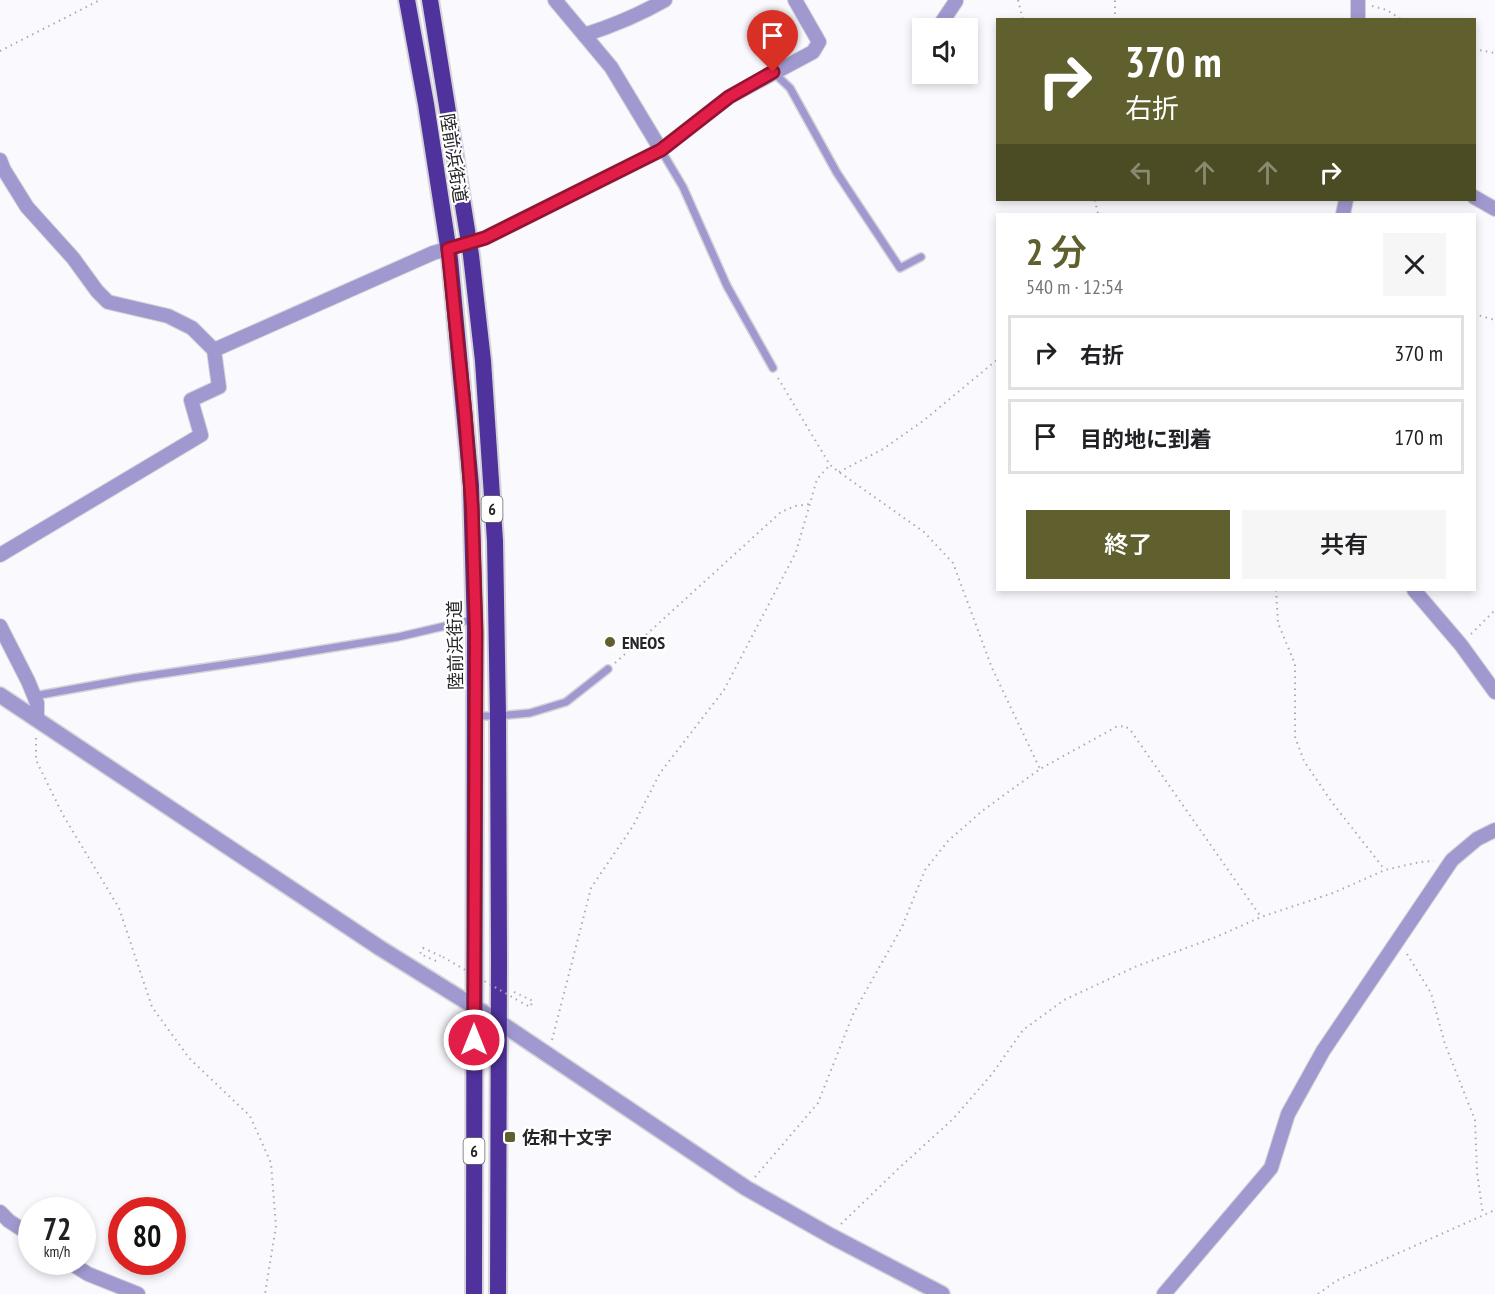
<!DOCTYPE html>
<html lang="ja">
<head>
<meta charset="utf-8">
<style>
	:root { --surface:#fff; --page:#f6f6f6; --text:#202124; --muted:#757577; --line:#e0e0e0; --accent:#5f602d }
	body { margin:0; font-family:"PT Sans Narrow","Noto Sans JP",sans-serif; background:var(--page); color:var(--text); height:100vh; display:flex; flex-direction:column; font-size:22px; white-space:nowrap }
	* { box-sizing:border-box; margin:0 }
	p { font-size:20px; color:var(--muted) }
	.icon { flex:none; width:33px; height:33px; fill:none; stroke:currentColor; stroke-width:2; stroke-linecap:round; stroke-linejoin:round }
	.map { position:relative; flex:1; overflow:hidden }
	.details { position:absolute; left:996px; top:213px; width:480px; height:378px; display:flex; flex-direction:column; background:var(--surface); border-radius:0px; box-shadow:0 3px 9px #0003 }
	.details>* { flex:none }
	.top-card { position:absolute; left:996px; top:18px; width:480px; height:183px; border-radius:0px; box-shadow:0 3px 9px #0003; background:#5f602d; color:#fff; overflow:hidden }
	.controls { position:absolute; left:912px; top:18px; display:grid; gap:12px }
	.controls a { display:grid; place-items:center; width:66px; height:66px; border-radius:0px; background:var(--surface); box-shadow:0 3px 9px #0003; font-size:30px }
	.speed { position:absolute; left:18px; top:1197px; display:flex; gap:12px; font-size:30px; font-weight:700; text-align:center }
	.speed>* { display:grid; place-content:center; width:78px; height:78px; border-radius:50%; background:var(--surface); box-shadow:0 3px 9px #0003; line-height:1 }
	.speed small { font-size:15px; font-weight:400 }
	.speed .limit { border:9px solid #d22; background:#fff; color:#111 }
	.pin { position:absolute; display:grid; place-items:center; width:51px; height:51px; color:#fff; margin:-62px -26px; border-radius:50% 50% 50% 0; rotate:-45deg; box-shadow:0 0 6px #0007 }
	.pin .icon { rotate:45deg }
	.me { position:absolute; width:66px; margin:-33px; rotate:0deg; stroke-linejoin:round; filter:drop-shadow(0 0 4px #0008) }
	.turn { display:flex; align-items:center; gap:21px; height:126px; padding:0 30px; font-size:27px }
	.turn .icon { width:78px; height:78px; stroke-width:2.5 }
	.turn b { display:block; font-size:42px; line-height:51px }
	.lanes { display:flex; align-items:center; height:57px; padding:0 30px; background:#0003; justify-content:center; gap:30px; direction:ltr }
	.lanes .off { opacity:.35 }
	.round { display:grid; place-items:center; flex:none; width:63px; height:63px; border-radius:0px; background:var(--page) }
	.summary { display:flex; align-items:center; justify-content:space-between; height:102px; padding:0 30px }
	h1 { font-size:36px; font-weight:600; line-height:45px; color:var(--accent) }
	.action { display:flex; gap:12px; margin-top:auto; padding:12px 30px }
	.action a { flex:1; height:69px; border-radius:0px; background:var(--accent); color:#fff; font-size:24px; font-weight:600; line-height:69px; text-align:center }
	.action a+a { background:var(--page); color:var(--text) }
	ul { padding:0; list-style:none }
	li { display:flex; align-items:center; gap:18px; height:75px; margin:0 12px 9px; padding:0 18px; border:3px solid var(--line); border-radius:0px }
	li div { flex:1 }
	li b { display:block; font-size:22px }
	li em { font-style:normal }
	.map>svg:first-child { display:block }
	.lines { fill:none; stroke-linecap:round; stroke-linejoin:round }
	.service-casing { stroke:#d4d3d8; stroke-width:10 }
	.minor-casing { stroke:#d4d3d8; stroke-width:16 }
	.tertiary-casing { stroke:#d4d3d8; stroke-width:18 }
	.trunk-casing { stroke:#d4d3d8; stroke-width:20 }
	.path { stroke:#acabb0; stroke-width:2; stroke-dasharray:1.5 4.5; stroke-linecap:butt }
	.service { stroke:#a099cf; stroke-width:7 }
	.minor { stroke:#a099cf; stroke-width:14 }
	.tertiary { stroke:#a099cf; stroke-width:15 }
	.trunk { stroke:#50329c; stroke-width:16 }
	.path-bridge { stroke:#acabb0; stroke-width:2; stroke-dasharray:1.5 4.5; stroke-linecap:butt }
	.route-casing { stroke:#92132f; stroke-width:15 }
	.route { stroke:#e11d48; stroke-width:10 }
	.poi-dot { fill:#5f602d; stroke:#fff; stroke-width:2 }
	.labels { text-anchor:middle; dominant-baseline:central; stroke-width:4.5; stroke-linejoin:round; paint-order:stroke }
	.shield { fill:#fff; stroke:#676769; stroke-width:1.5 }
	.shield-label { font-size:16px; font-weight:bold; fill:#262629 }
	.street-label { font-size:18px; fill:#262629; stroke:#fff }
	.poi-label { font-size:18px; font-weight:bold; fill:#262629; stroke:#fff; text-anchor:start }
</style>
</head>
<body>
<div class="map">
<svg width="1495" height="1294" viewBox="0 0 1495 1294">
	<rect width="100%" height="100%" fill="#faf9fe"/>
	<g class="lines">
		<g class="service-casing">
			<path id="service" d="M773,72L790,88L837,173L900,268L921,257
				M661,150L683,187L727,286L773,368
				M34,696L134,678L269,658L398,637L475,619
				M475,716H498L530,713L566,702L608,669"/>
		</g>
		<g class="minor-casing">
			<path id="minor" d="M555,0L611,67L661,150
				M1358,20V0
				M938,28L956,1V0
				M584,35C612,26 639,15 665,0
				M920,55L922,51
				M0,160L4,170L27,207L73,258L97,291L108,302L168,316L192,328L214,350L219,387L191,400L201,435L0,555
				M1474,197L1495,209
				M1343,214L1346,200
				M214,350L433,253L485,238L661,150L729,97L813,52L819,42L795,0
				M1414,590L1461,645L1495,692
				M0,626L28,681L37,703V719
				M0,1212L9,1221L32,1236
				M69,1262L88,1274L138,1294
				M1164,1294L1271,1168L1288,1114L1323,1051L1452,860L1477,839L1495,830"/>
		</g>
		<g class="tertiary-casing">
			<path id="tertiary" d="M0,695L380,948L499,1022L746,1188L831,1236L942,1294"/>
		</g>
		<g class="trunk-casing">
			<path id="trunk" d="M407,0L426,104L450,259L471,485L475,631L474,1294
				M430,0L471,255L483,361L495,541L498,716L499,958L498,1294"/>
		</g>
		<path class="path" d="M1018,0L1023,20
			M1372,6L1387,10L1402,20
			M1115,20V0
			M1474,49L1495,53
			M0,51L100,0
			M1095,200L1098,214
			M1474,314L1495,320
			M778,378L830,465L839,472L924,532L953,563L992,668L1040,769
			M839,472L883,449L923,421L998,359
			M1276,590L1278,623L1295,664V737L1304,761L1331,801L1385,870
			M1471,634L1495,610
			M615,663L781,512L795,506L810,504
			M36,738V760L63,815L119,908L152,1007L189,1058L250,1116L271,1163L276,1226L265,1294
			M1407,954L1431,993L1445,1044L1475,1120L1477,1172L1483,1215
			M436,961L420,954L423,948L443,957
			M514,992L533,1001L530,1007L519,1001
			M552,1040L591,888L633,826L660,773L724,690L796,552L817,479L830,465
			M755,1177L818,1103L854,1012L902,927L925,870L948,841L982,811L1040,769L1116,727L1125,726L1131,731L1261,917
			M841,1224L898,1169L953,1119L992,1074L1023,1030L1064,1000L1137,966L1216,937L1261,917L1333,893L1385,870L1420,862L1434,861
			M1318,1294L1336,1281L1495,1210"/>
		<use href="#service" class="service"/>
		<use href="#minor" class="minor"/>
		<use href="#tertiary" class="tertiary"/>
		<use href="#trunk" class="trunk"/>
		<path class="path-bridge" d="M443,957L519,1001"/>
	</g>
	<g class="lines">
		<g class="route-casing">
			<path id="route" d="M474,1040L476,632L472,507L465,414L448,249L485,238L661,150L729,97L773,72"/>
		</g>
		<use href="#route" class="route"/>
	</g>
	<g class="poi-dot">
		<circle cx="610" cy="642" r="6"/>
		<rect x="504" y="1131" width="12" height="12" rx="3"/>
	</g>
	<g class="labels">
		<g class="shield">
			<rect x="481.5" y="496" width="21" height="26" rx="4.5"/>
			<rect x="463.5" y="1138" width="21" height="26" rx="4.5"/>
		</g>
		<g class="shield-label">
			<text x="492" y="509">6</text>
			<text x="474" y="1151">6</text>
		</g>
		<g class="street-label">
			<text transform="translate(454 158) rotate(81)">陸前浜街道</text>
			<text transform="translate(455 645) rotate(-91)">陸前浜街道</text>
		</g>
		<g class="poi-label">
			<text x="622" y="642">ENEOS</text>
			<text x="522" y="1137">佐和十文字</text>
		</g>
	</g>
</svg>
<div class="controls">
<a><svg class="icon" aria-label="sound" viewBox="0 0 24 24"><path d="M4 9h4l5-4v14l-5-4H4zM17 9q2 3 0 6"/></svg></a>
</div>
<div class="speed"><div>72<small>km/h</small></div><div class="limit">80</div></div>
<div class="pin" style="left:773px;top:72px;background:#d93025"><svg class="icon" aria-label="arrive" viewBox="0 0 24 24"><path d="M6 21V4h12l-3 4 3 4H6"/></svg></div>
<svg class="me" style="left:474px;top:1040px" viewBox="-20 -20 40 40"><circle r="17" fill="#e11d48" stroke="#fff" stroke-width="3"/><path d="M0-11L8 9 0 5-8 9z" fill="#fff"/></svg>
<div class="top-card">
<div class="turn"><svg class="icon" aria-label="right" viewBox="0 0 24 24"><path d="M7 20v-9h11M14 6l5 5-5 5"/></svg><div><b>370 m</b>右折</div></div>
<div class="lanes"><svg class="icon off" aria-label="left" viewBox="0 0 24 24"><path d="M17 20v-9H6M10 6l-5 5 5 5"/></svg><svg class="icon off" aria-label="ahead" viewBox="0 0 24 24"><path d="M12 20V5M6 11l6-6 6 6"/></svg><svg class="icon off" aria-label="ahead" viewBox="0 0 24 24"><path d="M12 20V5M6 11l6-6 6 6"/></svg><svg class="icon" aria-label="right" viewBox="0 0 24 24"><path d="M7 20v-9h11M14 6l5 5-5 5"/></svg></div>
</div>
<section class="details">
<div class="summary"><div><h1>2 分</h1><p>540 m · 12:54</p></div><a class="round"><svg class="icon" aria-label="close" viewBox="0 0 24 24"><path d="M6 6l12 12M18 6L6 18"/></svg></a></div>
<ul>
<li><svg class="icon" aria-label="right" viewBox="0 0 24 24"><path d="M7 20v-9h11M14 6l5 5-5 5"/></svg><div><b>右折</b></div><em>370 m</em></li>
<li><svg class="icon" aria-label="arrive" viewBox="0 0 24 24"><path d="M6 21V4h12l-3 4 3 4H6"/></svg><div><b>目的地に到着</b></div><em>170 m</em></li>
</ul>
<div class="action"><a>終了</a><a>共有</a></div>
</section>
</div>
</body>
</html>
